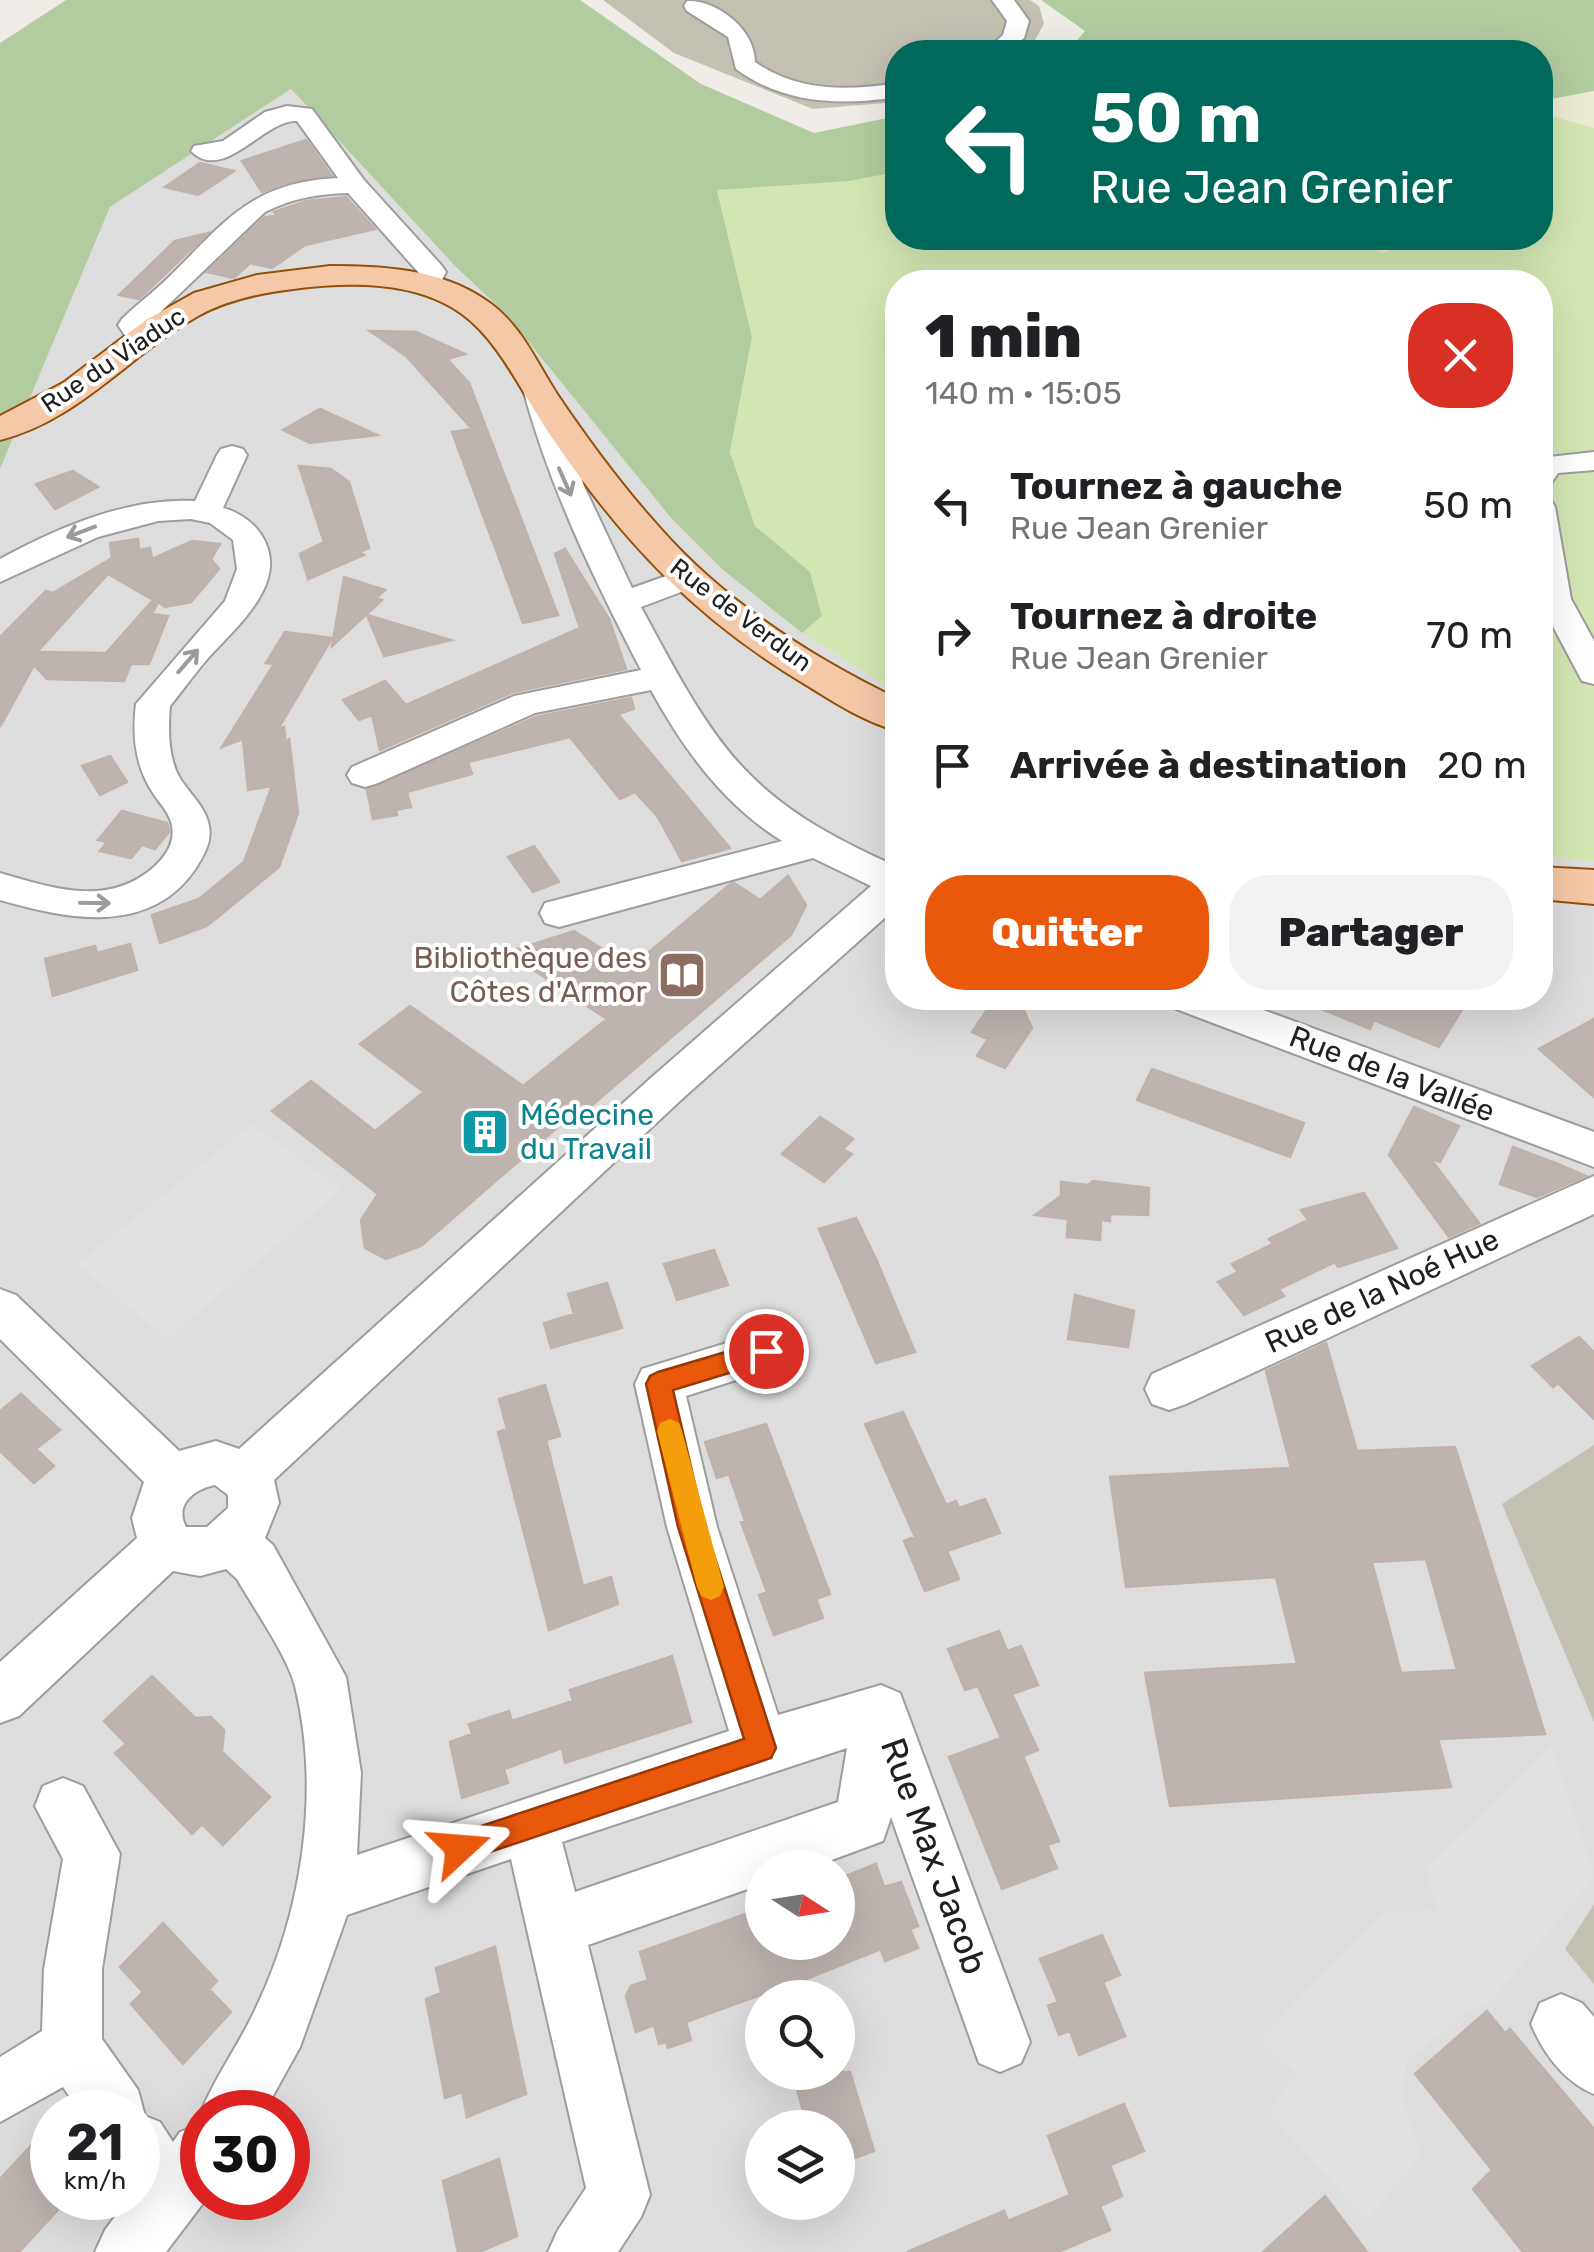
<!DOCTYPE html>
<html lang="fr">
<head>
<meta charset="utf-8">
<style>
	:root { --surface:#fff; --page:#f2f2f2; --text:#202124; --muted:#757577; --accent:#ea580c }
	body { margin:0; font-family:Rubik,sans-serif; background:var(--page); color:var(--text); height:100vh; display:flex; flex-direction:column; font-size:38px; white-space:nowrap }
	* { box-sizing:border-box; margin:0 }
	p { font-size:32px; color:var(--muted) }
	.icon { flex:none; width:55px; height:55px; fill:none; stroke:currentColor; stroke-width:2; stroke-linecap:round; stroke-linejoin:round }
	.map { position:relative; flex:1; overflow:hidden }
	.side { position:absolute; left:885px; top:270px; width:668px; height:740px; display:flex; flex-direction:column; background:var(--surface); border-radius:40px; box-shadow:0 10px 40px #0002 }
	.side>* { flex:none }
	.guide { position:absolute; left:885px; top:40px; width:668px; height:210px; border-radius:40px; box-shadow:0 10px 40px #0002; background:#00695c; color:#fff; overflow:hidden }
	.needle { width:65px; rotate:102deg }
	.controls { position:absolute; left:745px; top:1850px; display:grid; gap:20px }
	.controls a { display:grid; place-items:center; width:110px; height:110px; border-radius:50%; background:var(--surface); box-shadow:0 10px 40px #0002; font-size:50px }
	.speed { position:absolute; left:30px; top:2090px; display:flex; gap:20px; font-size:50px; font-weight:700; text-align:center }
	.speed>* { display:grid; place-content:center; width:130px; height:130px; border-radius:50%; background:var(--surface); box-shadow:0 10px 40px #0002; line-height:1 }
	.speed small { font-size:25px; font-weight:400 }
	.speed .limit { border:15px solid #d22; background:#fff; color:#111 }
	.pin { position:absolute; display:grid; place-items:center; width:85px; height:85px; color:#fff; margin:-42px; border:5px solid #fff; border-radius:50%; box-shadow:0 2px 10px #0007 }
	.me { position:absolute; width:110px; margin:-55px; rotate:71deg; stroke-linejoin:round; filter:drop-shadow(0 0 8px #0008) }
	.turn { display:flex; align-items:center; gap:35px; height:210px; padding:0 40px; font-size:45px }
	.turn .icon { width:130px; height:130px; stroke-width:2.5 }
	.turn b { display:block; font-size:70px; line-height:85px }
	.round { display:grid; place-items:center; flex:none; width:105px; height:105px; border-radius:40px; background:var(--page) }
	.summary { display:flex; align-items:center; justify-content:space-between; height:170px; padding:0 40px }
	h1 { font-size:60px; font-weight:800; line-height:75px }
	.button { display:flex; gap:20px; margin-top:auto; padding:20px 40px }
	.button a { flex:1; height:115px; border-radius:40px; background:var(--accent); color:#fff; font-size:40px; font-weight:800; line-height:115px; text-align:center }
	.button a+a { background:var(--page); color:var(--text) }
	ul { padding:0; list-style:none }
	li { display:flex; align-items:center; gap:30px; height:130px; padding:0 40px }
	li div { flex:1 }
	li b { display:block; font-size:38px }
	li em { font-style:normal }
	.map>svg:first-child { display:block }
	.residential { fill:#dedddd; fill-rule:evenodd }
	.construction { fill:#c4c1b3 }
	.farmland { fill:#edebd4 }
	.grass { fill:#d3e6b1 }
	.forest { fill:#b3cc9f }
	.parking { fill:#e0e0e0 }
	.building { fill:#bdb4b0; stroke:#c1b1ab; stroke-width:2.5; fill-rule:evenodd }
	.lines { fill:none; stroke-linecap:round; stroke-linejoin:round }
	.minor-casing { stroke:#9d9d9d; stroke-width:4 }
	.major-casing { stroke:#91510b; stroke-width:4 }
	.minor { fill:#fff; fill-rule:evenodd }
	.major { fill:#f5c8a7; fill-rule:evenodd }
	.oneway { stroke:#9b9b9b }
	.route { fill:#ea580c; stroke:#983908; stroke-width:2.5 }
	.slow { fill:#f59e0b }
	.labels { text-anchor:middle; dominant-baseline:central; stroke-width:8; stroke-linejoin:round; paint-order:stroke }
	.far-street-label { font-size:25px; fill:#202020; stroke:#fff }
	.education-label { font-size:30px; fill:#785e54; stroke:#fff; text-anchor:end }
	.street-label { font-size:30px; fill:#202020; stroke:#fff }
	.culture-label { font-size:30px; fill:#0d838f; stroke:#fff; text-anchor:start }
	.near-street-label { font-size:35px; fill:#202020; stroke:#fff }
</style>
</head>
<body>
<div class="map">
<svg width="1594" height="2252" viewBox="0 0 1594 2252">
	<rect width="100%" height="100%" fill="#f0ece7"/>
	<path class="residential" d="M291,89L456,267L506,314L671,518L722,569L802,633L897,693L898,998H1540V856L1594,861V2252H0V469L110,207ZM762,1868H838V1942H762ZM762,1998H838V2072H762ZM52,2112H138V2198H52ZM202,2112H288V2198H202ZM762,2128H838V2202H762Z"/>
	<path class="construction" d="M603,0H1030L1039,6L1044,24L1028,52H898L897,102L813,109L674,53Z
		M1594,1445V1722L1502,1504Z
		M1594,1904V1984L1565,1949Z"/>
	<path class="farmland" d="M1594,91V128L1540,113L1546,100Z"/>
	<path class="grass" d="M1540,113L1594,128V861L1540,856V282H898L897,693L802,633L822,616L810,573L755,526L730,452L752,337L717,189L848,181L897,172L898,238H1348L1383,253L1420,238H1540Z"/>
	<path class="forest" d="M66,0H580L701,84L814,133L897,116V172L849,181L717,190L752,337L730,452L755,526L810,572L822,616L802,633L722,569L671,518L506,314L456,267L291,89L110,207L0,469V43Z
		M1041,0H1594V91L1546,100L1540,111V52H1067L1085,31Z"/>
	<path class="parking" d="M252,1124L341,1190L167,1339L77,1264Z
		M1552,1746L1594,1877L1490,2003L1468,2011L1407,2061L1402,2100L1421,2155L1367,2220L1268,2112L1297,2074L1259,2040L1384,1912L1438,1910L1426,1869Z"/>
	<path class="building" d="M306,140L331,175L282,184L262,192L242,161Z
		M200,163L234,171L198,195L165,187Z
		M346,197L375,229L305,245L272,268L250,263L234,278L207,272L264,218L276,215L274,212L307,201Z
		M208,233L139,299L119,295L175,241Z
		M370,331L416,332L465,354L447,359L469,383L558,615L523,623L452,432L472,429L406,356Z
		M320,409L377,435L310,443L283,430Z
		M299,466L331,469L349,482L369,548L360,552L364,555L308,579L300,554L324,542Z
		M73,471L98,487L55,509L36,484Z
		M138,539L139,550L150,548L152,559L192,541L220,544L211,559L219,569L191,602L165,607L158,602L152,614L168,616L149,664H131L124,681L47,679L34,665L0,727V637L46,591L53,593L112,558L110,543ZM108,574L153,600L106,653L37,652Z
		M565,549L609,619L626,669L513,692L380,750L372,715L359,720L343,700L385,681L406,705L580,628L555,554Z
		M344,577L385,590L376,598L382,600L332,646Z
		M367,615L451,640L384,656Z
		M285,632L332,638L278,729L284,727L286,747L289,738L298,813L279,867L207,926L160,943L152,915L199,899L244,862L272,786L248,790L243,739L222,747L274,664L266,663Z
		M631,698L634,709L618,714L730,848L682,861L658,817L635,792L620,799L570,737L468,762L472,774L407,792L411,807L396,810L397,815L373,819L367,790L536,717Z
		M110,756L127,782L100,795L82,766Z
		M122,811L167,823L169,832L155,849L142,845L131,858L100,851L107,842L98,840Z
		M534,846L559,882L533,892L508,857Z
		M788,876L806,905L791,935L577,1118L573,1114L421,1246L386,1259L365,1248L361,1220L378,1194L272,1111L311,1081L375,1131L424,1092L360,1044L410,1006L523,1086L607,1019L529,967L537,962L518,949L574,931L631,967L729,885L734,883L760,900Z
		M130,944L137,970L53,996L45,959L95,946L97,953Z
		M995,998H1018L1032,1028L1005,1068L977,1056L988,1039L972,1032Z
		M1295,998H1469L1439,1047L1374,1020L1370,1029Z
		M1594,1019V1097L1539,1049Z
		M1152,1069L1304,1123L1290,1157L1137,1100Z
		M1414,1107L1459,1126L1440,1162L1430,1158L1479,1223L1449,1237L1389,1155Z
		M820,1117L853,1139L843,1149L852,1154L824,1182L782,1154Z
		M1513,1147L1558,1164L1586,1176L1537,1197L1500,1184Z
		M1093,1181L1149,1188L1148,1215L1110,1214V1221L1101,1220L1100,1240L1067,1237L1068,1219L1035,1215L1061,1196V1182L1088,1185Z
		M1364,1193L1397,1248L1338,1267L1335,1262L1279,1289L1284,1296L1244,1315L1218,1282L1238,1272L1232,1264L1273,1244L1269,1239L1308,1220L1301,1210Z
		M856,1218L876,1259L915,1352L876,1363L819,1229Z
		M714,1250L728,1285L677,1300L664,1264Z
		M607,1283L622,1328L551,1348L544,1323L574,1314L568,1294Z
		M1075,1295L1134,1311L1128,1347L1068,1339Z
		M1579,1337L1594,1352V1419L1558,1383L1553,1387L1532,1366Z
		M1326,1343L1357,1451L1455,1447L1545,1734L1438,1739L1451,1787L1170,1806L1145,1673L1297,1664L1276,1577L1126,1587L1110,1477L1291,1468L1266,1371ZM1426,1559L1457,1670L1401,1673L1372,1562Z
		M545,1385L560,1436L546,1440L583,1586L611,1577L618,1604L549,1630L498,1432L507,1429L499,1399Z
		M21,1394L60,1430L36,1449L54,1466L34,1483L0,1451V1411Z
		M903,1412L946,1505L956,1501L959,1508L985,1499L1000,1533L947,1551L959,1579L925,1591L904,1541L915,1537L865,1424Z
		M766,1424L830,1594L816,1599L823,1618L774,1635L759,1595L767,1592L741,1522L745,1521L729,1474L717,1478L705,1442Z
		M999,1631L1007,1651L1021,1646L1038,1685L1012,1694L1038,1750L1023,1756L1059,1841L1047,1845L1057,1868L1002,1889L949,1757L1001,1738L978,1686L965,1690L948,1649Z
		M672,1656L691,1722L565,1763L562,1748L504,1769L508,1783L462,1798L450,1742L472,1734L469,1724L509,1711L512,1721L573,1701L570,1690Z
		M152,1676L195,1718L211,1717L224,1730L222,1752L270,1797L223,1845L202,1824L192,1834L115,1753L126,1744L104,1721Z
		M876,1864L884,1887L901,1882L918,1926L910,1929L918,1948L885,1961L881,1949L801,1981L804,1991L787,1998H777L774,1990L686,2022L691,2040L668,2048L666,2042L659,2044L654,2025L636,2032L626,1996L631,1986L648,1980L640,1952L762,1908V1942H838V1879Z
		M163,1923L217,1981L209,1989L231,2012L183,2064L131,2004L143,1992L120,1967Z
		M1102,1935L1120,1975L1103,1982L1125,2036L1079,2055L1070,2031L1059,2035L1048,2006L1058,2002L1040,1959Z
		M495,1947L526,2094L467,2117L462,2092L445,2098L426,1999L441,1993L436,1968Z
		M1487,2011L1505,2033L1510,2029L1594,2129V2252H1523L1473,2189L1492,2170L1415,2074Z
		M792,2072H850L874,2151L838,2164V2128H808Z
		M1124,2104L1144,2151L1110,2165L1122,2196L1100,2206L1110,2230L1058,2252H907L1004,2211L1008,2221L1070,2195L1048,2136Z
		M52,2123V2198H69L19,2252H0V2179Z
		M499,2159L517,2236L479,2252H458L443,2181Z
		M1325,2196L1367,2252H1263Z"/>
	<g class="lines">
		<g class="minor-casing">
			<path id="minor" d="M992,0H1014L1029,21L1024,38L1008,52H984L1003,35L1007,21Z
				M687,1C719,0 755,31 755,62C798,92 847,91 898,83V97C840,106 784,104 736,69L728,37L687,11L684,6Z
				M287,106L312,109L364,180L442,266L446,272L436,292H418L414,286L419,273L348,193C318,194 293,198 265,212L147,325L160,333L156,339L146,341L126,337L118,325L122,319C137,304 154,292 169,277C225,222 251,182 338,178L297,121C264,119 224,184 191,151L194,146L223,141L265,112Z
				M537,380L547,383L551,389L584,486L632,588L686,569L697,572L702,579L697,586L641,607C717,749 745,800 898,867V906L682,1099L274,1480L279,1503L265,1538L273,1545L346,1677L361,1773L357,1855L729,1731L667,1527L635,1384L642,1369L766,1331L783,1337L789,1351L783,1365L686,1396L717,1527L778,1715L881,1685L900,1693L1030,2042L1021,2063L1000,2072L979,2063L891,1817L883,1841L810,1868H762V1884L588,1945L650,2195L641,2217L618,2252H548L558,2230L586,2188L511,1859L347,1915L300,2047L264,2112H202V2117L201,2112C215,2077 238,2046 254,2012C302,1914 321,1792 295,1686C288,1657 253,1607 237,1579L226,1569L200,1576L173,1571L19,1716L0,1723V1662L137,1538L132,1518L144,1482L0,1339V1289L16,1295L179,1451L216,1441L239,1449L652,1077L871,886L813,858L559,927L545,923L540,913L545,903L782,841C723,804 684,750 651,690L535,713L378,783L365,787L352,783L347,775L352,767L514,696L641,670C594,579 550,489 523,389L527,383ZM215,1485L228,1495V1508L207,1527H186C174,1505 194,1489 215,1485ZM847,1748L838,1802L575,1892L562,1842Z
				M232,446L243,449L247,455L223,508C236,511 252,521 260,533C293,580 237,626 209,657C195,673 183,690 170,706C168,730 168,760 181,780C191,795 206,808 209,826C212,842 204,855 196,868C150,937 66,919 0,900V873C53,888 107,908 154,867C166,856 175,843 172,826C170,813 160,804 153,793C135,766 132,736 136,704L225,601L237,569L233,540L210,523L191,519L158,521L98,537L0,582V559C57,528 128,497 195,501L217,455L221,449Z
				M1594,452V470L1558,473L1551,484L1540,487V458Z
				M1540,498L1551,500L1555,507L1571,599L1594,641V684L1582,681L1540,602Z
				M1170,998H1231L1594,1132V1167L1176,1009Z
				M1594,1176V1214L1186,1404L1169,1410L1152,1404L1145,1389L1152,1374Z
				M63,1778L83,1786L120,1854L102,1969V2039L138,2090L145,2116L160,2122L173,2142L180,2132L202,2123V2198H207L166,2252H95L105,2230L129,2198H138V2112H80L63,2087L0,2122V2057L42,2031L44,1969L63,1859L35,1806L43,1786Z
				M1561,1994L1582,2003L1594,2017V2094C1563,2081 1544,2054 1531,2024L1540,2003Z"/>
		</g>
		<g class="major-casing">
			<path id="major" d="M330,266C382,266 440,269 484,299C520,322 535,360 557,394C588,440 622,486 659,527C724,601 809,656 898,699V731C864,722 832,701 803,683C697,619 625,544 555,442C526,402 502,343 462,314C415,280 347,282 293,289C260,293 227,300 198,316C130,354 80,420 0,440V416L63,383L146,320L194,293L257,275Z
				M1540,867L1594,870V904L1540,899Z"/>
		</g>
		<use href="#minor" class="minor"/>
		<use href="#major" class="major"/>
	</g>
	<defs><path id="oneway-shaft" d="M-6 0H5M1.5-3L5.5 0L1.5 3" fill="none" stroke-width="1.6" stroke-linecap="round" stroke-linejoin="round" transform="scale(2.5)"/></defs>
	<g class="oneway">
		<use href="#oneway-shaft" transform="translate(565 482) rotate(66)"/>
		<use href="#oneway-shaft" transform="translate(81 532) rotate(159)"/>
		<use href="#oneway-shaft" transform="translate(188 661) rotate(-49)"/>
		<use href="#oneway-shaft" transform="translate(95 903) rotate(1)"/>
	</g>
	<path class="route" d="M766,1340L775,1344L779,1351L775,1359L673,1390L705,1527L776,1748L771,1758L460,1862L449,1858L445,1848L449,1837L460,1833L744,1739L678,1527L646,1384L650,1376L658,1372Z"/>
	<path class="slow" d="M670,1419L679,1423L682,1431L724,1587L720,1596L711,1600L701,1596L697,1587L657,1431L660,1423Z"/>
	<defs>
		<g id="library-square" transform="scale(2.5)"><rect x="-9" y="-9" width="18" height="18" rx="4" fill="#8d6e63" stroke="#fff"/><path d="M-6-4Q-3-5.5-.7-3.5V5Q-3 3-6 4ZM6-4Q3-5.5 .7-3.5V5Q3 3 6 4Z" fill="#fff"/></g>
		<g id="building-square" transform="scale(2.5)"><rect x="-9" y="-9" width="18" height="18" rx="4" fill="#0f9aa8" stroke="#fff"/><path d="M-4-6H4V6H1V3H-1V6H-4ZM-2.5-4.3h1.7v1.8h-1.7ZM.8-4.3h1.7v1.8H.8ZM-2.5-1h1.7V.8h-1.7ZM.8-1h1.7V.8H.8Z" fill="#fff"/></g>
	</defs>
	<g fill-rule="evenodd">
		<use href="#library-square" x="682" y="975"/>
		<use href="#building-square" x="485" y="1132"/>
	</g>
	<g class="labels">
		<g class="far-street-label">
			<text transform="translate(113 360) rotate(-34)">Rue du Viaduc</text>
			<text transform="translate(741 615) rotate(37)">Rue de Verdun</text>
		</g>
		<g class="education-label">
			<text x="647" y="958">Bibliothèque des<tspan x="647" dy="34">Côtes d'Armor</tspan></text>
		</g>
		<g class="street-label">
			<text transform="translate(1392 1074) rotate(21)">Rue de la Vallée</text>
			<text transform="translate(1382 1291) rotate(-25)">Rue de la Noé Hue</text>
		</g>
		<g class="culture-label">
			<text x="520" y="1115">Médecine<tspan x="520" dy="34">du Travail</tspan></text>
		</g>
		<g class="near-street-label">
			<text transform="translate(934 1856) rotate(70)">Rue Max Jacob</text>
		</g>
	</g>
</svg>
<div class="controls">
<a><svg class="needle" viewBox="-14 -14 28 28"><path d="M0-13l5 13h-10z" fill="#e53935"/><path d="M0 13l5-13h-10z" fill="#757577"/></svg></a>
<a><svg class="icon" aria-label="search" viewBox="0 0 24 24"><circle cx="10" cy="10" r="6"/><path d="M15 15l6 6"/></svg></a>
<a><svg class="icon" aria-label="layers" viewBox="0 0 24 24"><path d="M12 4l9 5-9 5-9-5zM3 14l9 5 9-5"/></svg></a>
</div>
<div class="speed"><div>21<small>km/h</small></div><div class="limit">30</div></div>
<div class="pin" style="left:766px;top:1351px;background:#d93025"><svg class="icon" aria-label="arrive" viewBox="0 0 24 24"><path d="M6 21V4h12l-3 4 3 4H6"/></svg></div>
<svg class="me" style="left:460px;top:1848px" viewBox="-20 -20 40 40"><path d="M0-17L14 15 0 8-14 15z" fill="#ea580c" stroke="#fff" stroke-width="4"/></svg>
<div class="guide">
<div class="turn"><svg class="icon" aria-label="left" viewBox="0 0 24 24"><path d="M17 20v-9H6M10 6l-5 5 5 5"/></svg><div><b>50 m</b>Rue Jean Grenier</div></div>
</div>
<section class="side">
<div class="summary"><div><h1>1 min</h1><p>140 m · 15:05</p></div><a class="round" style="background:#d93025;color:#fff"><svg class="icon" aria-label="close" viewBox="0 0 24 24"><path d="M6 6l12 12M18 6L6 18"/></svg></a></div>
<ul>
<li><svg class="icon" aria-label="left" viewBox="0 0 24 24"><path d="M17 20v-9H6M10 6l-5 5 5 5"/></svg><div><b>Tournez à gauche</b><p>Rue Jean Grenier</p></div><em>50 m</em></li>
<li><svg class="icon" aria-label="right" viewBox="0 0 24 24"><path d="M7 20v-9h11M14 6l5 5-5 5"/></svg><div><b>Tournez à droite</b><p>Rue Jean Grenier</p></div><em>70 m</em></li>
<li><svg class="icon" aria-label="arrive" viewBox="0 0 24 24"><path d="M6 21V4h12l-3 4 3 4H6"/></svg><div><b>Arrivée à destination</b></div><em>20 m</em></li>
</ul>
<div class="button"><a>Quitter</a><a>Partager</a></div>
</section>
</div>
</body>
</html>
